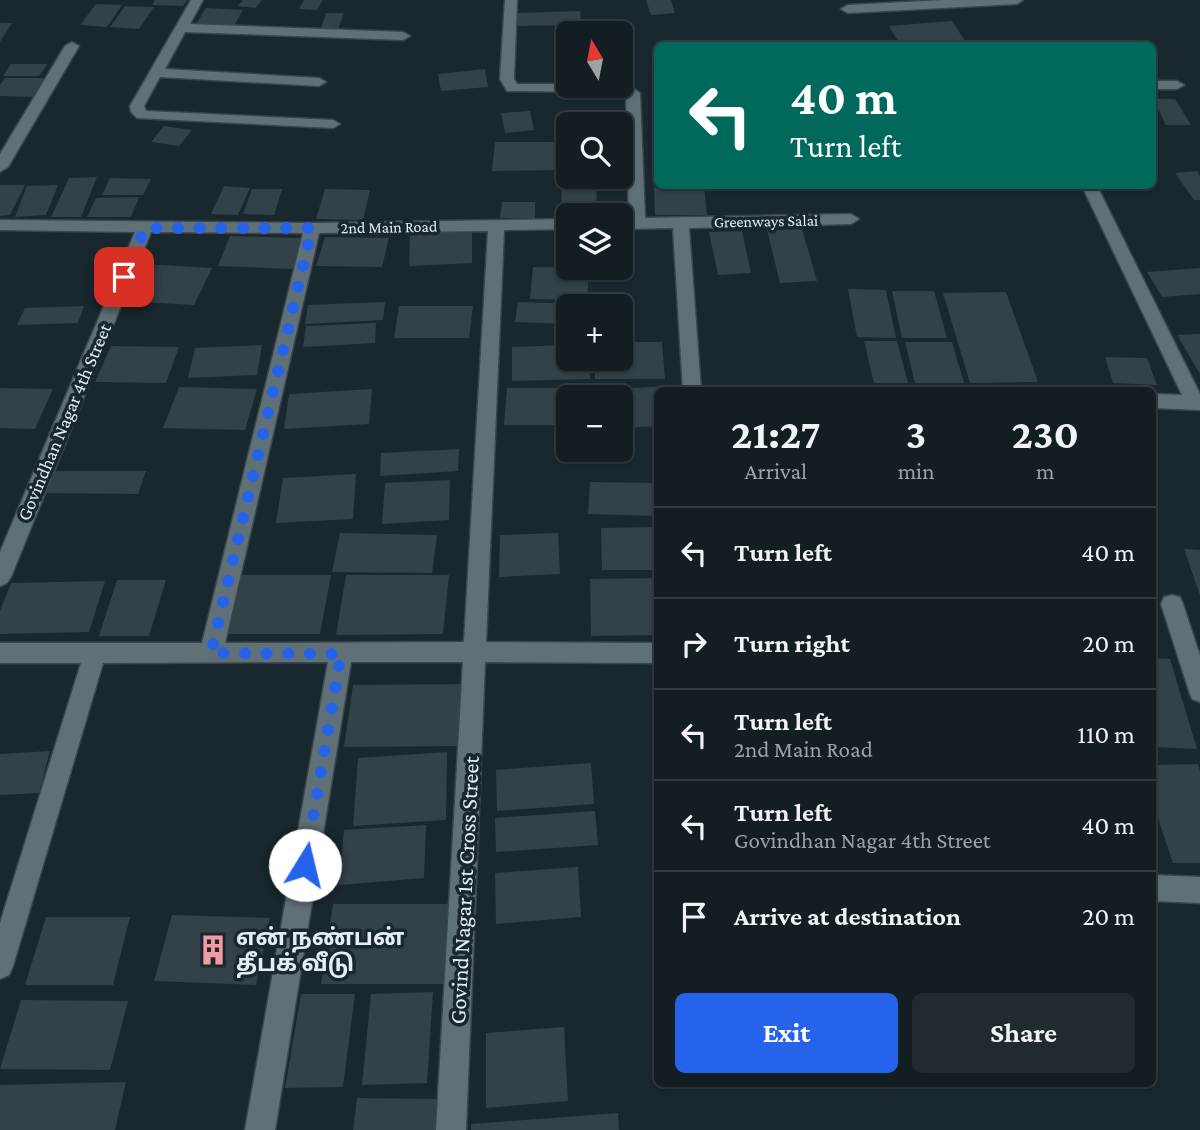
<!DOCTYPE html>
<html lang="en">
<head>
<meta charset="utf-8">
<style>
	:root { --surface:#131e22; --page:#202b2f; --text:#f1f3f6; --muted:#9da2a5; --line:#323c40; --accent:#2563eb }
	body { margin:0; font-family:"Crimson Pro","Noto Sans Tamil",serif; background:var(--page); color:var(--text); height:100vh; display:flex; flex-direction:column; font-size:26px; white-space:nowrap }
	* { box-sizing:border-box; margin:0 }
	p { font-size:23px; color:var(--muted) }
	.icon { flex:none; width:38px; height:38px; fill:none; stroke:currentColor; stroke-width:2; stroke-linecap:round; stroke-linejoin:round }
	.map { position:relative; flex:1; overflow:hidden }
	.side { position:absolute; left:654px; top:387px; width:502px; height:700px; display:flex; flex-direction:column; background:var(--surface); border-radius:10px; box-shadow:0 2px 5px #0004,0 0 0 2px var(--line) }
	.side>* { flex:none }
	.banner { position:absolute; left:654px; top:42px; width:502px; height:147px; border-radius:10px; box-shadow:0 2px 5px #0004,0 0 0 2px var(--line); background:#00695c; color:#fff; overflow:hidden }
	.needle { width:46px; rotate:350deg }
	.buttons { position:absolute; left:556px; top:21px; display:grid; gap:14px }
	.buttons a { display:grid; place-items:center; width:77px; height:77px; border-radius:10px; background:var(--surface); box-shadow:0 2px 5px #0004,0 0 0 2px var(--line); font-size:35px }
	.pin { position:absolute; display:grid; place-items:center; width:60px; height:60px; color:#fff; margin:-30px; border-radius:14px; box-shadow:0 4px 10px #0006 }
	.me { position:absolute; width:77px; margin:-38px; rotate:9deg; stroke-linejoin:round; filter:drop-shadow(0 0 5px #0008) }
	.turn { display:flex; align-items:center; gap:24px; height:147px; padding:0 21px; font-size:32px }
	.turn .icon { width:91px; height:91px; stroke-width:2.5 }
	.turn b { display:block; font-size:49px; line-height:60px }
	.eta { display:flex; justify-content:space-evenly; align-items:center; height:119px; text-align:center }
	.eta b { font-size:42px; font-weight:700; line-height:49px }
	.button { display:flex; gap:14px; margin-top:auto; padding:14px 21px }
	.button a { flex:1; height:80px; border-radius:10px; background:var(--accent); color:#fff; font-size:28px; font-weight:700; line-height:80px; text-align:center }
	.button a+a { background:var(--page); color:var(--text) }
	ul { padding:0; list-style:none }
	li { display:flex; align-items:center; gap:21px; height:91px; padding:0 21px; border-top:2px solid var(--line) }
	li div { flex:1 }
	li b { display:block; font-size:26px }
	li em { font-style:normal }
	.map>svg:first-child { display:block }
	.building { fill:#324248 }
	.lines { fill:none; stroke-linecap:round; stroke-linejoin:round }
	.minor-casing { stroke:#39464b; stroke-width:3 }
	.minor { fill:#5f7077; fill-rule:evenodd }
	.route { stroke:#2563eb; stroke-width:12; stroke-dasharray:0 21.6 }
	.labels { text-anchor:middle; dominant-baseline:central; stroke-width:7; stroke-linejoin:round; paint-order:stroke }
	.far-street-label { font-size:16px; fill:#e4eef2; stroke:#19282e }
	.street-label { font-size:19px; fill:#e4eef2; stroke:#19282e }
	.near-street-label { font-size:23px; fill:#e4eef2; stroke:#19282e }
	.near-poi-label { font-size:23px; font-weight:bold; fill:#e4eef2; stroke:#19282e; text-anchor:start }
</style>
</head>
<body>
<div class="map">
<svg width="1200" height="1130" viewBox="0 0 1200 1130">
	<rect width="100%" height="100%" fill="#19282e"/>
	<path class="building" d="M155,0H187L183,6L152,5Z
		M243,0H262L255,8L238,6Z
		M304,0H323L317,10L299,9Z
		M646,0H671L675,13L651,15Z
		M96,4L122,5L107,27L80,25Z
		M125,6L154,7L139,29L110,27Z
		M206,8L243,10L234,26L196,24Z
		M580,11L581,25L516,26V13Z
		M326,13H344L338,29H321Z
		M952,21L967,44L901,46L889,26Z
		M0,23H12L0,42Z
		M11,64H47L39,76H3Z
		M485,69L488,87L441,91L438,74Z
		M5,78H46L34,97L0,96V85Z
		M1153,99H1175L1191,125H1166Z
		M530,111L534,130L505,133L501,113Z
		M164,126L192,130L179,146L151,142Z
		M495,142H561L560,170L492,171Z
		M1197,171L1200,176V200H1194L1175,173Z
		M97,177L81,217H51L69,178Z
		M110,178L151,179L143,195H102Z
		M562,180H596L597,215L561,218Z
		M0,185H25L10,215L0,216Z
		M58,185L46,215L15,217L27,186Z
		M224,186L250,188L238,215L211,214Z
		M654,187H704L707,215H655Z
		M252,189H282L274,215L243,214Z
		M325,189L370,190L363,220L316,219Z
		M139,197L131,217H87L96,198Z
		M502,202H535V218H500Z
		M802,229L817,281L780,283L767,230Z
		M472,231V263L409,266L410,234Z
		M742,231L751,273L718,275L709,232Z
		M230,236L303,238L293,269L218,266Z
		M325,237L389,238L382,267L316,266Z
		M144,264L212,268L194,305L125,301Z
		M533,267L589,268L587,300L530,299Z
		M1200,268V294L1162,297L1147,272Z
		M848,289L886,290L896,338L857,337Z
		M892,291H934L947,338H902Z
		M1006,292L1038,382L970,383L943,293Z
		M385,302L383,320L305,324L308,305Z
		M518,302L581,304V306H569V324L515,322Z
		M84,306L78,323L17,325L25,308Z
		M399,306H473L469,338H394Z
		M376,323L375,343L303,347L306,326Z
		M1200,334V374L1177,335Z
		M864,341H897L908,383H874Z
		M621,342H662L665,379H595V359H621Z
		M905,342H952L964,383H915Z
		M262,345L257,375L188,378L195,348Z
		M569,345V359H589L590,379L512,381V347Z
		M111,346L179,347L166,383L95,382Z
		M1105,357L1147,358L1157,385L1113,383Z
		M666,386L667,390H658V426L621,428V397H603L602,390Z
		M179,387L257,389L245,430L163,428Z
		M0,388L53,389L35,429L0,428Z
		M507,388H578V397H569V425H504Z
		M372,389L369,424L284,429L289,394Z
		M459,449L458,471L380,476L381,453Z
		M48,471H146L138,494L38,493Z
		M356,474L353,519L276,523L283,478Z
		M450,480L449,520L382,524L385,483Z
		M590,482L658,483V516L588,514Z
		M658,527V570H602L601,528Z
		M340,533L437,535L432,573L332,572Z
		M558,533L560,574L499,577L500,535Z
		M1184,549L1200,550V595Z
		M237,575H331L320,634H222Z
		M346,575H449L443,634L336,635Z
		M658,578V635L591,636L590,579Z
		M117,580H166L149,636H99Z
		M105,581L89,632L0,634V611L11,583Z
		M1153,658L1170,659L1197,749L1153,747Z
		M467,684L462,746L344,747L353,685Z
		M50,751L39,793L0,795V754Z
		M447,752L446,820L353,826L358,758Z
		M591,763L594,804L497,811L496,770Z
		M1198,764L1200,771V863H1173L1153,803V765Z
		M595,811L598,845L496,852L495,818Z
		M426,825L424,878L339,885L344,830Z
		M578,867L581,917L496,924L495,873Z
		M333,904H452L445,984H321Z
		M172,915L270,918L256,985L154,981Z
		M46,917H130L113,985H25Z
		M433,992L427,1083L362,1085L371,994Z
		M301,994H355L343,1087L285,1088Z
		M21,1000L128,1001L110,1070L0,1069Z
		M564,1027L568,1101L486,1108V1033Z
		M126,1082L115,1130H0V1085Z
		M357,1098L441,1099L438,1130H353Z
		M618,1113L619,1130H471V1124Z"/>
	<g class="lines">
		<g class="minor-casing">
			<path id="minor" d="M191,0H203L190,24L403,32L410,36L403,40L185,32L165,69L319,78L326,82L319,86L160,77L144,106L146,111L333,120L340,124L333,128L137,118L131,112L130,106Z
				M505,0H517L514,79L517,84H626L640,93L645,218L851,214L859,219L851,224L689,228L701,390H683L673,228L621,229V219H629L626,95L623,92L507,91L500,79Z
				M944,0H1023L1017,4L848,13L841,9L848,5Z
				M72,42L79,46L8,167L0,172V154L65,46Z
				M1153,81H1177L1184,85L1177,89H1153Z
				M1082,186H1097L1200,394V410L1153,408V394L1182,395Z
				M569,219V229L504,230L486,642L658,643V663L485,662L466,1130H436L463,662H351L275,1130H245L328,662L103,663L13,966L9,975L0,979V923L81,663H0V643H202L303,233L151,232L11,577L7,583L0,586V552L135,232L0,230V220L312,223ZM488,231L464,642L225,643L319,233Z
				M1172,595L1180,597L1183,604L1200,656V702L1192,699L1189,691L1161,604L1164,597Z
				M1153,875L1200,877V903L1153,901Z"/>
		</g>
		<use href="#minor" class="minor"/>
	</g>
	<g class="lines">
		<path class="route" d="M124,277L145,228H312L211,653L341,654L305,865"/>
	</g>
	<defs>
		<g id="building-bare" transform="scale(2.415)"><path d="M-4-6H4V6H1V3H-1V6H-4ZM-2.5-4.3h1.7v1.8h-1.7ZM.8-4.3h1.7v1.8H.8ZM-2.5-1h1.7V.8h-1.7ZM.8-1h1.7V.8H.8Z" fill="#f49aa1" stroke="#19282e" stroke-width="2.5" paint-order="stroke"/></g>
	</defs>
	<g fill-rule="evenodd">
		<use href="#building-bare" x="213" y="950"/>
	</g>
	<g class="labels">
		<g class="far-street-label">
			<text transform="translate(766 221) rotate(-1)">Greenways Salai</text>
			<text transform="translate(389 227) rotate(-1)">2nd Main Road</text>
		</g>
		<g class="street-label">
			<text transform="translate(64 422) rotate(-67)">Govindhan Nagar 4th Street</text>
		</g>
		<g class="near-street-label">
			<text transform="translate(464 890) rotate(-87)">Govind Nagar 1st Cross Street</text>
		</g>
		<g class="near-poi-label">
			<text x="236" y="937">என் நண்பன்<tspan x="236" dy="26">தீபக் வீடு</tspan></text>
		</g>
	</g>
</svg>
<div class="buttons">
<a><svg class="needle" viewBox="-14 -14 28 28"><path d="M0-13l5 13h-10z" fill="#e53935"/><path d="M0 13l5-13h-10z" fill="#9da2a5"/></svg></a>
<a><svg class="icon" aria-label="search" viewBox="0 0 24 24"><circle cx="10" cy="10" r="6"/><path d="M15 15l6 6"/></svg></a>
<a><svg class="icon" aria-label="layers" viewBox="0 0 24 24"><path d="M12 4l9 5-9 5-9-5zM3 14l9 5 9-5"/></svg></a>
<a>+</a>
<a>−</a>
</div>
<div class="pin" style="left:124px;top:277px;background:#d93025"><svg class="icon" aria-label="arrive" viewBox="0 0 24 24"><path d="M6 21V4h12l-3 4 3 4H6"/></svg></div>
<svg class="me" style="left:305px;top:865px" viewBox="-20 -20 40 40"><circle r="19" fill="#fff"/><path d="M0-13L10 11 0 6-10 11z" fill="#2563eb"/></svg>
<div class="banner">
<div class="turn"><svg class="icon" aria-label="left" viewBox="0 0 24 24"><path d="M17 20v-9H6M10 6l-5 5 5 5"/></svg><div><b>40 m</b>Turn left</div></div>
</div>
<section class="side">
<div class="eta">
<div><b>21:27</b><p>Arrival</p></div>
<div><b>3</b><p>min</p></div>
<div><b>230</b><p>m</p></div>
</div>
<ul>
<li><svg class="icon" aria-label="left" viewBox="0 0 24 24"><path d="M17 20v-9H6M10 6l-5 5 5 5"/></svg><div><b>Turn left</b></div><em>40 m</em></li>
<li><svg class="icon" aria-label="right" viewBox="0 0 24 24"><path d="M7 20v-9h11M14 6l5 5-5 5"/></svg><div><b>Turn right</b></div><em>20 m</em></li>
<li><svg class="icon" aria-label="left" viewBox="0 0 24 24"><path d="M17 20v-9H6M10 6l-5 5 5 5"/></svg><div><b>Turn left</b><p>2nd Main Road</p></div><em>110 m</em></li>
<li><svg class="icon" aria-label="left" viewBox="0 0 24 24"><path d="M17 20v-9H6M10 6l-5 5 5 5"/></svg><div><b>Turn left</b><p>Govindhan Nagar 4th Street</p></div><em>40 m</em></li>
<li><svg class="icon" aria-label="arrive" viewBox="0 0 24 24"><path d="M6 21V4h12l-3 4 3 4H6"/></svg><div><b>Arrive at destination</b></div><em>20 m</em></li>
</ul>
<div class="button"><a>Exit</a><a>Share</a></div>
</section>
</div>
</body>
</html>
